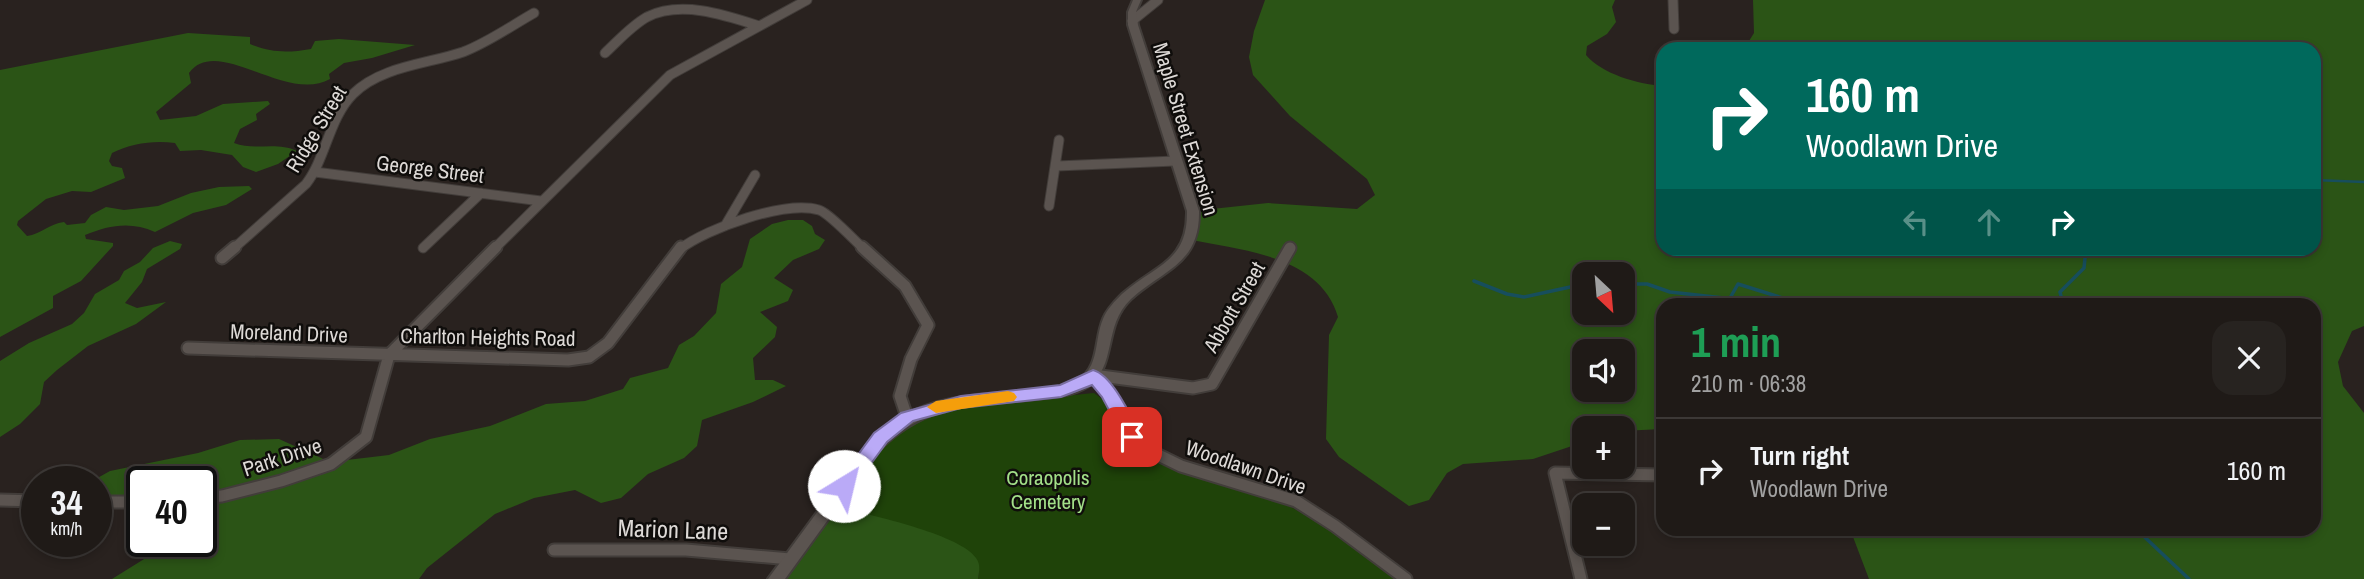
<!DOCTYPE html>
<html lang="en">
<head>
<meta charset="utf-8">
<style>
	:root { --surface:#1f1a17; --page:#272320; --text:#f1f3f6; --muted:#a1a1a1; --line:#3c3836 }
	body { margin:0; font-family:"Archivo Narrow",sans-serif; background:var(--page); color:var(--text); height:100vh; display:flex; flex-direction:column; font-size:26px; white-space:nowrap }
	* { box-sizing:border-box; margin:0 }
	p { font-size:23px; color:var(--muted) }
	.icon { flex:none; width:38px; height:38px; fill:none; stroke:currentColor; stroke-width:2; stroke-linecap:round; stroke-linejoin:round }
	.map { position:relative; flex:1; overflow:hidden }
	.panel { position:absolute; left:1656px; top:298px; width:665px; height:238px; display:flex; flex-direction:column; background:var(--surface); border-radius:21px; box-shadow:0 4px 10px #0003,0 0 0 2px var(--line) }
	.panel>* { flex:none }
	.guide { position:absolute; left:1656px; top:42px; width:665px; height:214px; border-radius:21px; box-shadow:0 4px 10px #0003,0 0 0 2px var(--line); background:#00695c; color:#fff; overflow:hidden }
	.needle { width:46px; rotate:154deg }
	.tools { position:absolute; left:1572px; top:262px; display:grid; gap:14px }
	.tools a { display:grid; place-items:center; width:63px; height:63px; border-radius:14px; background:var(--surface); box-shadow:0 4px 10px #0003,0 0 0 2px var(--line); font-size:35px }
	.speed { position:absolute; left:21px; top:466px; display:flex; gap:14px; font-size:35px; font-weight:700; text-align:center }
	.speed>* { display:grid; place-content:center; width:91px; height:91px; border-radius:50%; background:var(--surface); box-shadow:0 4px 10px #0003,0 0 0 2px var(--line); line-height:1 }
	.speed small { font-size:18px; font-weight:400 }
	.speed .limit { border:4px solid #111; border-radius:10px; background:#fff; color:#111 }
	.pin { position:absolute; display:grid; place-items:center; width:60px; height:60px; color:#fff; margin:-30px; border-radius:14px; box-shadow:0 4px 10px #0006 }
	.me { position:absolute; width:77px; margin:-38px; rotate:36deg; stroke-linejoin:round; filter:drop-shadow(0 0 5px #0008) }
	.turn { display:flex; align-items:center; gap:24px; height:147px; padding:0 35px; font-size:32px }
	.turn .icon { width:91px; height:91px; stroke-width:2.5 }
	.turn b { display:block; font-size:49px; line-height:60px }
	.lanes { display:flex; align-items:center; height:66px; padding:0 35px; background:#0003; justify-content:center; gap:35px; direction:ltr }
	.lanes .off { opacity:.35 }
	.round { display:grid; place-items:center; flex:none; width:74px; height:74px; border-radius:21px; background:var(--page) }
	.overview { display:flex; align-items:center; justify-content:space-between; height:119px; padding:0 35px }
	h1 { font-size:42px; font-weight:700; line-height:52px; color:#1e9e55 }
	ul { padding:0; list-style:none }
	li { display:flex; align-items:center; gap:21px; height:105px; padding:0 35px; border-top:2px solid var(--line) }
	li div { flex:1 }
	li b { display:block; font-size:26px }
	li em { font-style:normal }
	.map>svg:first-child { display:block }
	.green { fill:#1f4309 }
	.forest { fill:#2b5416; fill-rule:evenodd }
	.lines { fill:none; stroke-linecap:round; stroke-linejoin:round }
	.stream-far1 { stroke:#174e5d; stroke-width:2.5 }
	.stream { stroke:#174e5d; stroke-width:3.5 }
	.minor-far1-casing { stroke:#423d3a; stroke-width:11 }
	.minor-casing { stroke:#423d3a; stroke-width:15 }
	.tertiary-casing { stroke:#423d3a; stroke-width:4 }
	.minor-far1 { stroke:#5b5450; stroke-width:9 }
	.minor { stroke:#5b5450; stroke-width:11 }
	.tertiary { fill:#5b5450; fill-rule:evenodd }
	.route { fill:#baaaf7; stroke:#796ea1; stroke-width:2 }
	.slow { fill:#f59e0b }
	.labels { text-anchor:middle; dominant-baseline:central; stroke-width:5; stroke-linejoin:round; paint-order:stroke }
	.street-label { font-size:21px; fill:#ddd9d6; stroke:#0f0d0b }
	.park-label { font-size:21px; fill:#a3e089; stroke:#0f0d0b }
	.near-street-label { font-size:24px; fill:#ddd9d6; stroke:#0f0d0b }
</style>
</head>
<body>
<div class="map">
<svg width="2364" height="579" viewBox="0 0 2364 579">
	<rect width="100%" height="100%" fill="#29221f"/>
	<path class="green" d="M1094,393L1105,401L1126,440L1145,456L1171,469L1291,507L1335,532L1395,579H978C981,562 975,556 961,547L838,507C855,484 872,453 894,434C935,401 1041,399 1094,393Z"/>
	<path class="forest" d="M1265,0H1615L1612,7L1616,22L1607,34L1587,46L1586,55C1602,74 1638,84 1662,86V248H2314V49H1744L1754,33L1753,0H2364V326L2352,331L2338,362L2343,386L2364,413V579H1869L1850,529L2314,528V304H1662V429L1622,431V429H1584V442L1533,459L1463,464L1447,473L1429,500L1409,506L1339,457L1326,439L1329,335L1338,317C1321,257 1244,250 1191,240L1193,211L1268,203L1357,209L1375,195L1367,179L1290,116L1253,75L1249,57L1254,31ZM1584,275H1622V313H1584ZM1584,352H1622V390H1584Z
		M188,33L250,37V44C271,53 288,53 311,49L315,41L339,39L415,45L372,58L344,63L329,74L330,79C286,104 217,34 189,73L191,83L156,112L160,120L196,116L223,104L268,101L270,104L256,114L257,120L240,129L234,143C254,151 277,141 297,151L278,164L256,172L243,167L232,155L201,150L180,151L175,143C155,140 131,143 112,153L109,161L112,166L122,168L125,178L91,192L72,191L46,199L18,221L17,225L27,236C41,234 49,224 64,222L67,225L85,223L91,215L106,207L124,210L158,206L191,193L219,187L249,186L252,189L226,205L193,213L155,232C131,221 109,225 85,235L86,239L113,243V246L81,281L53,296V308L0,337V70Z
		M788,220H803L812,226L815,234L825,240L819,249L793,260L774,278L793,290L788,301L760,312L777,327L775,337L753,358L755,380H773L786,386L753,402L702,420L697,446L684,458L648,474L621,498L601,503L575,490L534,498L495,514L427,568L419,579H112L173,541H201V481H142V495H96V481H92L110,471L198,453L240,440L279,439L330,462L389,455L430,439L490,426L546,404L585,401L623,389L630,378L668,368L679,345L694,336L716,313L721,284L742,267L750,239L772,224Z
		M170,241L182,244L180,249L147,269L142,282L125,303L137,308L166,302L136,324L88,346L57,370L44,382L40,404L20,424L0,437V361L29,343L72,324L84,313L95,294L119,280L124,271L140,262L153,248Z
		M830,505C861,513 959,533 976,558C981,565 979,571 978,579H776Z"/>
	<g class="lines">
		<path class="stream-far1" d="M2314,180L2364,182"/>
		<path class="stream" d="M1474,281L1507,294L1524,297L1584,284
			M1622,284H1647L1670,292L1724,298H1730L1738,284L1802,304
			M2063,304L2060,292L2084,268L2086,248
			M2135,528L2189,579"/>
		<g class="minor-far1-casing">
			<path id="minor-far1" d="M1673,0L1674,29
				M1132,21L1158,0
				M605,53C618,41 631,26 647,17C681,0 725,15 759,26
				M1057,166L1175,161
				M315,172L541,201
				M1049,206L1059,140
				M725,226L755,175
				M423,248L481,193
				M233,249L306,184C326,158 329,118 353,94C381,66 428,64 463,52C487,43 511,26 534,13
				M494,249L670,75L807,0
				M680,249C707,228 786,200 819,210C829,213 854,240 864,249"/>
		</g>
		<g class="minor-casing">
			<path id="minor" d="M862,247L905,286L928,325L911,359L900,396L907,417
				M222,258L235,247
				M188,348L568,360L589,357L608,343L681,247
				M1093,375L1109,394L1132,437L1142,447L1181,466L1296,501L1335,526L1406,579
				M1093,375L1193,388L1212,384L1290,248
				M201,498L222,496L281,481L331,464L366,437L389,355L496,247
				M0,500L37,501
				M96,502H142
				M554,550H686L790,559
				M1581,579L1555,473L1662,475"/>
		</g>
		<g class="tertiary-casing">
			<path id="tertiary" d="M1133,0H1141L1136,12L1138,25L1199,211C1200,264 1164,269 1131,299C1102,326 1118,367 1087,387C1072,396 1053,397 1036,399C971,406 928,401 878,451L785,579H768L868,443C916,396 962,396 1025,391C1042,389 1063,390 1077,381C1100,367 1094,340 1103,319C1107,309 1115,301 1122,294C1155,265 1188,262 1187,211L1128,25V12Z"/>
		</g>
		<use href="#minor-far1" class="minor-far1"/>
		<use href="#minor" class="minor"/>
		<use href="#tertiary" class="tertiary"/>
	</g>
	<path class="route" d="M1093,370C1113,375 1132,419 1142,437L1139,442H1126L1102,397L1092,385L1061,397L961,408L913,421L887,442L851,491H837L835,486L874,433L901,413L961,396L1060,385Z"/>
	<path class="slow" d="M1008,391L1014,393L1017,397L1014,401L936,413L927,407L936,401Z"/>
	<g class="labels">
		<g class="street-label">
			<text transform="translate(316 129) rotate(-59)">Ridge Street</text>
			<text transform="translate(1186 129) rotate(73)">Maple Street Extension</text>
			<text transform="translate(430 169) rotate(7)">George Street</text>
			<text transform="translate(1234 307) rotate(-60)">Abbott Street</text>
			<text transform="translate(289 333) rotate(2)">Moreland Drive</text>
			<text transform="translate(488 337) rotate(1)">Charlton Heights Road</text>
			<text transform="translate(282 457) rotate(-18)">Park Drive</text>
			<text transform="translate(1246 467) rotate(19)">Woodlawn Drive</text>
		</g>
		<g class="park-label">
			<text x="1048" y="477">Coraopolis<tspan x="1048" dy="24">Cemetery</tspan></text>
		</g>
		<g class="near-street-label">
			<text transform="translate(673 529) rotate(2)">Marion Lane</text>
		</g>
	</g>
</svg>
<div class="tools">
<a><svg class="needle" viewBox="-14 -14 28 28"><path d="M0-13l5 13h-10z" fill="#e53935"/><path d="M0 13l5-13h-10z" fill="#a1a1a1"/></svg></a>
<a><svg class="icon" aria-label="sound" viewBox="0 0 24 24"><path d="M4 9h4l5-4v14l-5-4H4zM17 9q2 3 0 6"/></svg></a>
<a>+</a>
<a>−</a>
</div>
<div class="speed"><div>34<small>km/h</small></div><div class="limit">40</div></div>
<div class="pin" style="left:1132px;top:437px;background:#d93025"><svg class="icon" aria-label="arrive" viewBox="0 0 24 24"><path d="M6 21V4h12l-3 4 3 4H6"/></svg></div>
<svg class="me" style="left:844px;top:486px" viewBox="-20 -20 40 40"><circle r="19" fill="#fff"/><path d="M0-13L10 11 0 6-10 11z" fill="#baaaf7"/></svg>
<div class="guide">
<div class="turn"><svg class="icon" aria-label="right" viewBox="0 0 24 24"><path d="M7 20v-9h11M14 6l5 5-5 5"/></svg><div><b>160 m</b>Woodlawn Drive</div></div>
<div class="lanes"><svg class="icon off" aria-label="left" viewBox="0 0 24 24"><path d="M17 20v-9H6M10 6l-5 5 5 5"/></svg><svg class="icon off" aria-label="ahead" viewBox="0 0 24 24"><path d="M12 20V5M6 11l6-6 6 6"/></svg><svg class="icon" aria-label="right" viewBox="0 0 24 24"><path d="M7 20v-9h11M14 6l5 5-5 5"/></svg></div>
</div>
<section class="panel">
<div class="overview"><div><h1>1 min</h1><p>210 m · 06:38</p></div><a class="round"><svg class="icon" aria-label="close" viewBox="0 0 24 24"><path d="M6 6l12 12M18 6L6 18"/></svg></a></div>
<ul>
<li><svg class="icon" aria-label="right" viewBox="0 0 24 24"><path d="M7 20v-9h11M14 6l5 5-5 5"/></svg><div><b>Turn right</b><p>Woodlawn Drive</p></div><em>160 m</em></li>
</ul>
</section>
</div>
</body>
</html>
